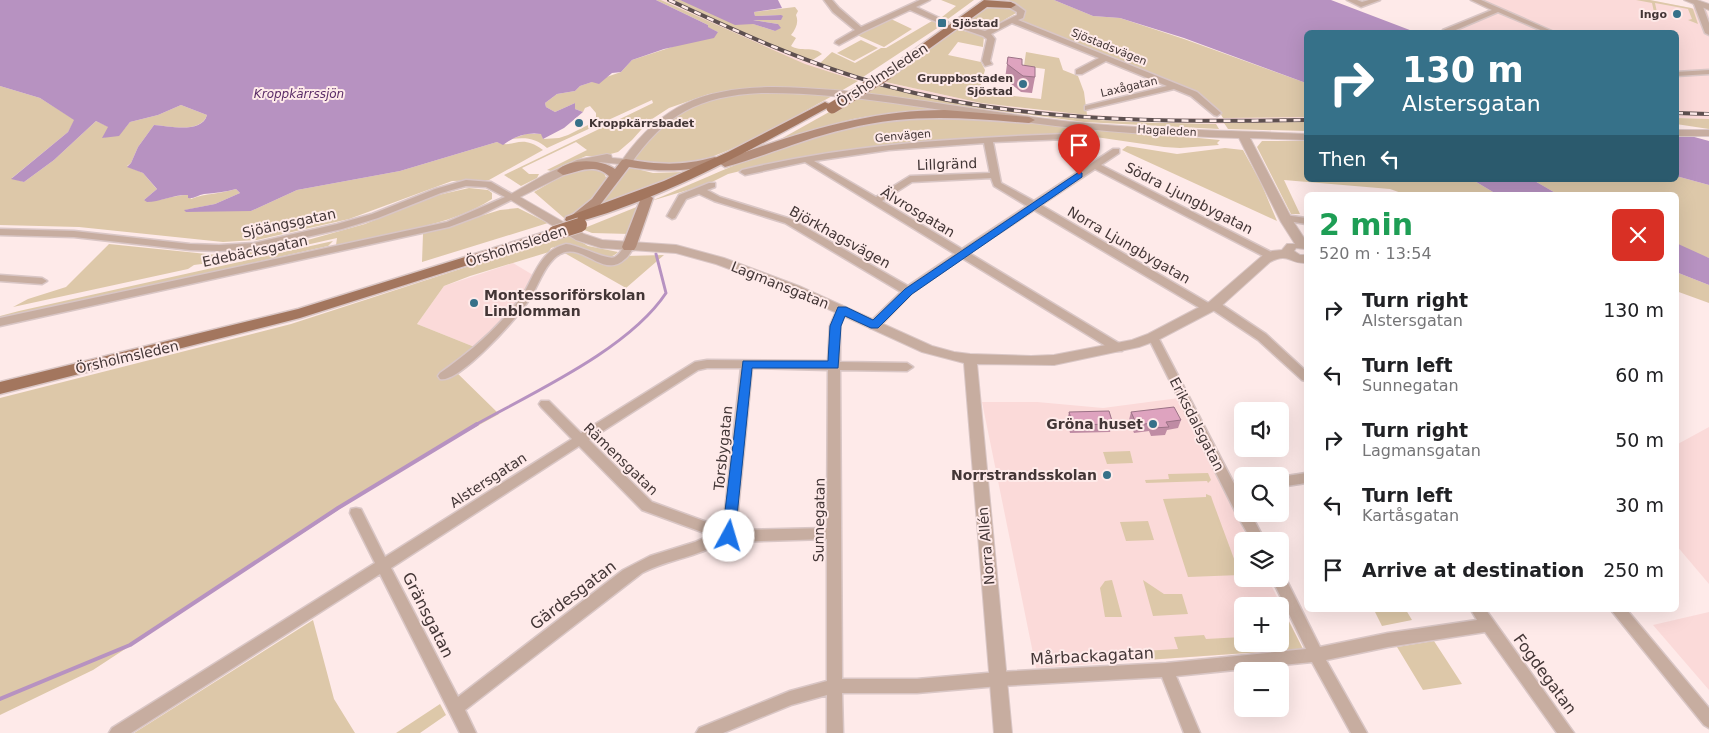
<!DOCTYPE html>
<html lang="en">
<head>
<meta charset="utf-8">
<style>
	:root { --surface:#fff; --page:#f2f2f2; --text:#202124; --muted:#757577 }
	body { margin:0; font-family:"DejaVu Sans",sans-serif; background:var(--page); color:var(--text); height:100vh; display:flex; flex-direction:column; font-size:19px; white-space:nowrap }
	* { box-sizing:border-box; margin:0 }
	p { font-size:16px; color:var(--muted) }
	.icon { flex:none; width:28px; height:28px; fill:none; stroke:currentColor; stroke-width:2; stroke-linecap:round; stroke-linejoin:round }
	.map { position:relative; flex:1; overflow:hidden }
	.details { position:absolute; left:1304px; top:192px; width:375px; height:420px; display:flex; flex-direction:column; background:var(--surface); border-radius:8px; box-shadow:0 5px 20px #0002 }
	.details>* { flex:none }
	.banner { position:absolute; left:1304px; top:30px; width:375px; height:152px; border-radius:8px; box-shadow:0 5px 20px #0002; background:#367189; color:#fff; overflow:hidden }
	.buttons { position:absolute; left:1234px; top:402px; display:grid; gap:10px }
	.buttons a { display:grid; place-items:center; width:55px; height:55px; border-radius:8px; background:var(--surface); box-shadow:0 5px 20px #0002; font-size:25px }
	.pin { position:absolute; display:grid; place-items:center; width:42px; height:42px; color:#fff; margin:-51px -21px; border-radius:50% 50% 50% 0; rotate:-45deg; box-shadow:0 0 5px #0007 }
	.pin .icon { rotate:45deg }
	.me { position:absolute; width:55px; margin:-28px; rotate:6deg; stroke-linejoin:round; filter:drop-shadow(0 0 4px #0008) }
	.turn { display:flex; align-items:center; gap:18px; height:105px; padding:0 15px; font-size:22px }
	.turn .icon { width:65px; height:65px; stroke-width:2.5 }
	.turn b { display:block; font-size:35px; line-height:42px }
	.then { display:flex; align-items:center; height:48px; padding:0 15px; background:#0003; gap:10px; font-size:19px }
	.round { display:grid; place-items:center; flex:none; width:52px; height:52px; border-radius:8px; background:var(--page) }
	.summary { display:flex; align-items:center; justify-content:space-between; height:85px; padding:0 15px }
	h1 { font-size:30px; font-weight:600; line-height:38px; color:#1e9e55 }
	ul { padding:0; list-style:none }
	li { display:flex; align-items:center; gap:15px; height:65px; padding:0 15px }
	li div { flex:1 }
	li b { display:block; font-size:19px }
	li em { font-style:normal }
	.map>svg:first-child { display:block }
	.built { fill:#fbdad9; fill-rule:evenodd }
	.green { fill:#ddc8a9 }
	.water { fill:#b792c1 }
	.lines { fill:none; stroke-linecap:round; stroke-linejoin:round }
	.stream-far1 { stroke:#b792c1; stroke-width:3 }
	.stream { stroke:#b792c1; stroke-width:4 }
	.minor-casing { stroke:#d9c6c5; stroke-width:3 }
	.tertiary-casing { stroke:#d9c6c5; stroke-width:2 }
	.secondary-casing { stroke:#d9c6c5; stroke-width:3 }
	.primary-casing { stroke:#d9c6c5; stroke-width:3 }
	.minor { fill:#c7ada0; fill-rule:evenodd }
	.tertiary { fill:#c7ada0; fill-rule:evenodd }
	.secondary { fill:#b38d7a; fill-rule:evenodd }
	.primary { fill:#a3765e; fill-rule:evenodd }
	.rail-casing { stroke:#5e5050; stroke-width:4 }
	.rail { stroke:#feeae9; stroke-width:2.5; stroke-dasharray:7; stroke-linecap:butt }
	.primary-bridge-far1-casing { stroke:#d9c6c5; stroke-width:12; stroke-linecap:butt }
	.primary-bridge-casing { stroke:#d9c6c5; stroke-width:16; stroke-linecap:butt }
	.primary-bridge-far1 { stroke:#a3765e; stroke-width:11 }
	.primary-bridge { stroke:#a3765e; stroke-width:14 }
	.wall { fill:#bf8ca4 }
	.building { fill:#dea3bf; stroke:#9b7286 }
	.route { fill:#1a73e8; stroke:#114b97 }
	.poi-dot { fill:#367189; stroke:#feeae9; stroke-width:2 }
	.labels { text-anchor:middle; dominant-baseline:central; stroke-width:4; stroke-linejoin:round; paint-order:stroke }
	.far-poi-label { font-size:11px; font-weight:bold; fill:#433636; stroke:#feeae9; text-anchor:end }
	.far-street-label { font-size:11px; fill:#433636; stroke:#feeae9 }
	.far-water-label { font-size:12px; font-style:italic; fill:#5a2c67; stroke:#feeae9 }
	.street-label { font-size:14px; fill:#433636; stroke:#feeae9 }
	.poi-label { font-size:14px; font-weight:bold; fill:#433636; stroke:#feeae9; text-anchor:end }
	.near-street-label { font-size:16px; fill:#433636; stroke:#feeae9 }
</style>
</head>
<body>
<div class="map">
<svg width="1709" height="733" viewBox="0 0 1709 733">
	<rect width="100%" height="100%" fill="#feeae9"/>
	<path class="built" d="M661,0H674L779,49L819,64L863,77L858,81L805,65Z
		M1479,0H1649L1707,11L1709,17V119L1676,118V32H1452L1503,11Z
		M881,81L981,103L1036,110L1148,119L1306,117V122L1216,124L1085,119L975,106L875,85Z
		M513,263L533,275L531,280L522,296L499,326L477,348L417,324L444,286Z
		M1179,398L1249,541H1242V579H1268L1303,649L1036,668L982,402H1037L1103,408ZM1242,606H1280V644H1242Z
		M1709,427V584L1676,545V445Z
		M1709,612V690L1653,625Z"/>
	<path class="green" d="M656,0H661L805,64L858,81L841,91L746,89L709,94L669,108L649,121L632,140L618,152L603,156H586L551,171L547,170L587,150L576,142L522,168L529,174H539L537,178L521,186L504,175L653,103L652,100L547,148C536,138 526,137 511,139L526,134H542L543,139L559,138L568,135L588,125L596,118V113L590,106L585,108L583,112L575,109V103L555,112L546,107L545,103L557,94L575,91L580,86L621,72L632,60L718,32L707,27L708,25Z
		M674,0H680L775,31L778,24L753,20H781V15L755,16L754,12L795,7L798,11L796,15C799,22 796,29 791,35L796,38L791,46C800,52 814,46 822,54L811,61L804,59L750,36Z
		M941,0H974L948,19L942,17L956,6Z
		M1008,0H1054L1093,16L1120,18L1184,39L1306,83V117L1223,118L1218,110L1197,93L1018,21L1025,13L1020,6Z
		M1636,0H1650L1691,8L1693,9L1698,24L1688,20L1692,19L1688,9L1655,3L1658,17L1661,20L1649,14L1654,12L1652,3Z
		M993,5L1012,8L1016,13L987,30H982L962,24L985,8Z
		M891,19L912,29L884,47L857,35Z
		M932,21L942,25L863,77L819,64L832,52L855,63L881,48H886Z
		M956,29L984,36L983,47L958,42L948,55L981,62L985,70L979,92L1041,99L1045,69L1024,66L1026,52L1059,58L1063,70L1078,76L1084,92L1087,115L981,103L881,81Z
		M861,40L878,48L854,61L837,53Z
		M875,85C945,101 1015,114 1086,119C1129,123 1173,123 1216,124L1219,129L1084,122L862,93Z
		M0,86L40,98L75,120L68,132L12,178L24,182L54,160L96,121L109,127L103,138L125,128L130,122L158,115L181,105L207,115C201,134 169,126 154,125L138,147L131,163L127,166L143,173L155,187L157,189L144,200C159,203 174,194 189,195L191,199C206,193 221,194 236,189L240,193L215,204L185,210L251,211L297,190L400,171L497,142C514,150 519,132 543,150L489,180L452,181L349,219L257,240L223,242L79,227L0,225Z
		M756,93L834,95C793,117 711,168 665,167C654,167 642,162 631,160C638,151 643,139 652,131C680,105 718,95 756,93Z
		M856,97L968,112C925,111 883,111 841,122C814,129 788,140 761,150Z
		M961,116L1220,140L1217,143L1219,145L1180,148L1164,147L1082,135L952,139L835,153L782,161L728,174L708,184L651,201C724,171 811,127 889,118C912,116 937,117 961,116Z
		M1676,118L1709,119V129L1676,124Z
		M1306,122V131L1228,129L1224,123Z
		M1262,141H1306V180H1473L1498,195H1407L1390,189L1284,180L1300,214H1291L1257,147Z
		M1127,146L1177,154L1225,148L1243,150L1261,183L1277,221L1122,150Z
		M594,166C601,169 606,173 607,182C594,196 582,210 564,218L534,192L574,169Z
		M629,167L653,173L684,172L593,210Z
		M1676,176L1709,185V258L1688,251L1676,243V195H1559L1533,180H1676Z
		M469,188L488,190L492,193V199C452,226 384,234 336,245L337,238L253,257L240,253L297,243L365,224L434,196Z
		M639,206L630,234L592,233L582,229Z
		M518,208L548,223L422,262L423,234L500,210Z
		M568,234L588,246L618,252C605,266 584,249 569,243L551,248L549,252L470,276L444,286L417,324L477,348L451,367L499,414L432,451L355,499L93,670L0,715V398L291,324Z
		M333,241L328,246L0,319V316L19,311Z
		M109,244L246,258L194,265L188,269L13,307L28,299L66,287Z
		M569,249L606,264L626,256L664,255L626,288L561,251Z
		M1676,272L1709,285V303L1676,291Z
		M1130,451L1133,463L1107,464L1103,452Z
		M1208,473L1211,480L1208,483L1207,481L1146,483L1145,480L1169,479L1168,474Z
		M1206,494L1211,496L1213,502L1240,575L1188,577L1163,499L1206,497Z
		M1148,521L1154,540L1126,541L1120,522Z
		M1112,580L1122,617H1105L1100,588L1105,581Z
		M1143,580L1164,594H1182L1188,614L1153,616Z
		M1272,600H1278L1303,649L1146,660L1143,651L1178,649L1174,637L1204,635L1206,639L1242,637V644H1280V606H1274Z
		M1374,610H1406L1412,620L1382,626Z
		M313,620L334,699L355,733H134Z
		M1434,641L1462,684L1423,690L1397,647Z
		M440,704L446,715L420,733H396Z"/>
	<path class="water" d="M0,0H656L708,25V27L718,32L714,38L664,49L632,60L621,72L612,73L599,84L592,82L580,86L575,91L557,94L545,103L546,107L555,112L575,103V109L583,112L564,128L543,139L541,134C527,132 515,136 503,145L497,142L400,171L297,190L251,211L186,212L184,210L215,204L240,193L236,189C225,192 215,193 204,194C198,195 194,199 188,198V195C175,194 160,202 147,202L144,200L157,189L143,173L127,167L131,163L138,147L154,125C169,126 202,134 207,115L181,105L158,115L130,122L119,136L102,138L108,127L96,121L54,160L24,182L11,179L68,132L74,120L40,98L0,86Z
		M680,0H778L782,8L754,12L755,16L781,15L783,16L781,20H753L778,24L781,28L775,31L753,24L735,25Z
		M1054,0H1331L1415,32H1306V83L1184,38L1120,18L1093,16Z
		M1676,132L1709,141V185L1676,176Z
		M1473,180H1533L1559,195H1498Z
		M1676,243L1709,258V285L1676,272Z"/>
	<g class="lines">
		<path class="stream-far1" d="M475,425C534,392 629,349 666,293L656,254"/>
		<path class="stream" d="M0,699L130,645L338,508L477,424"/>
		<g class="minor-casing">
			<path id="minor" d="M824,0H832L839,8L861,27L920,0H930L916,7L948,22L941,24L910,10L863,32L839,45L835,43L836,41L855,30L833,12Z
				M1347,0H1357L1362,2L1369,0H1380L1361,7Z
				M1471,0H1481L1554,32H1545L1498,12L1451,32H1443V30L1492,10Z
				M1695,2L1702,4L1709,23V35L1705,33L1694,4Z
				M1008,3H1014L1025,11L1023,18L1018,20L1197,92L1221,113L1217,116L1214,115L1191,96L1174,89L1085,110V106L1167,86L1106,61L1082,74H1076V70L1099,58L1012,23L991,34L995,39L990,61L992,64L985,66L982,61L987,39L983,36L954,26L958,24L985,31L1017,15V12L1008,7Z
				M1709,70V74L1676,76V72Z
				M1065,134L1069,137L1068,139L993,142L1001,183L1034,201L1113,149H1119V153L1101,165L1275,254L1276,256L1275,258H1267L1095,169L1041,205L1210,304L1214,301L1218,302L1266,334L1306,371V381L1302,380L1258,340L1213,310L1209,312L1205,311L1034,210L969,253L1122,345L1124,348L1122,351H1114L962,258L912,293L878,328H870L869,325L870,322L901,292L785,223L714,201L699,194L686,199L675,218L672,219L667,216L679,195L709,183H715V187L707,190L720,197L791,219L908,286L955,254L805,162L745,175L740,172L742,170C848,144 956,138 1065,134ZM984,143L990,173L910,176L876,197L814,161L889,150ZM991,178L994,186L1027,206L962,249L882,201L912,182Z
				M466,180L491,182L517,197L481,215L449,227L0,326V318L447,222L505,197L486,187L466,186L441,193L378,218L342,229L254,249L219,251L190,250L74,237L0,235V229L74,231L190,244L219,245L254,243L337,224L372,214L435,189Z
				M1285,215L1306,218V224L1282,220V216Z
				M566,244C580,245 607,261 615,257C620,254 622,249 625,245H633L634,247C631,251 629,256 625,259C600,283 577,229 550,263C541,274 537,288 529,300C519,316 458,385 440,379L438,376L440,373C463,357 485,339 504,318C511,310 519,301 525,291C536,271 542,250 566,244Z
				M0,275L42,278L47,281L42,284L0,281Z
				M842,306L847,310L840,326V362L907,363L913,367L907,371L840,370L842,679H917L999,672L1166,663L1306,649L1272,579H1280V573L1284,575L1320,647L1388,633L1477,620L1471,610H1486L1574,733H1557L1485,632L1388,647L1326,660L1367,733H1351L1312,662L1176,676L1200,733H1184L1162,677L999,686L917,693H842L843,733H827V695L791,705L723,733H696L699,728L790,691L827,681V539L729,542L725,540C700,557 668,559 642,573L465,710L476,733H460L380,574L131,733H109L112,728L375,563L350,513L351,509L356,508L361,509L385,557L572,439L541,407L539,404L541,401H549L581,433L695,362L707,360L828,361L830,326L838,307ZM707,368H741L723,528L652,502L589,440L698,370ZM752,368L828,370L827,528L736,530ZM579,446L642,510L710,535L695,542L650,556L623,570L458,697L391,568Z
				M1153,333L1158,337L1242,499V514H1251L1265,541H1252L1237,515L1148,337Z
				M1306,473V483L1280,487V477Z
				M1611,610H1627L1709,708V728L1704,725Z"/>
		</g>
		<g class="tertiary-casing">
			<path id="tertiary" d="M1684,0H1697L1709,4V10Z
				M773,87C871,88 967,110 1064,121C1144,130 1225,130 1306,134V140L1250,138L1293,221L1306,241L1305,249L1296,248L1294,251L1300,255H1306V263C1289,264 1289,252 1270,262L1219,308L1158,340L1139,347L1054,365L977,364L1012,733H994L964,363L922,352L791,292L716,264L676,253L601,248L576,240L506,197L544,175L577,160L607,154L611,155L612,158L623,159C663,103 706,88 773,87ZM761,93C853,92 941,112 1032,123C1100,132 1170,136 1239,138L1281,222L1295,244H1287L1282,250L1272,251L1262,256L1209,302L1148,334L1132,340L1054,355L1031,356L970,354L954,352L932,346L799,286L724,258L676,245L602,240L584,234L520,197L584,165L598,162L630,165C665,114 699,96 761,93Z
				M1676,130H1709V136H1676Z"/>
		</g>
		<g class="secondary-casing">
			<path id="secondary" d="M945,110L1029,117L1035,120L1029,123C964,118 911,113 846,129C805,138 766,156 725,167L719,163C688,172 661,172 629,167L600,205L577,223L572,224L566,220L592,199L609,176C595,163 580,171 563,175L557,171C569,158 601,159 615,169L622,160L626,159C659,165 682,166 715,157L721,161C793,134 868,110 945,110Z
				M647,194L653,198L636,247L634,250H624L622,247L641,198Z"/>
		</g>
		<g class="primary-casing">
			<path id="primary" d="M984,0L1011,2L1016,5L1011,8L987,7L890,77H882L881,75L882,73Z
				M825,102L831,105L829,107C749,151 659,201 571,224L565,220L566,217L664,181L728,152Z
				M555,229L560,230L562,233L560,236L300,318L0,394V382L298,309Z"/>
		</g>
		<use href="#minor" class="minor"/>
		<use href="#tertiary" class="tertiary"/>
		<use href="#secondary" class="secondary"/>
		<use href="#primary" class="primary"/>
		<g class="rail-casing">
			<path id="rail" d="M669,0C738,32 809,65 883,85C1021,123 1164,122 1306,120
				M1676,113L1709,114"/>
		</g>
		<use href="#rail" class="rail"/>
		<g class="primary-bridge-far1-casing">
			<path id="primary-bridge-far1" d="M832,108L886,75"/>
		</g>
		<g class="primary-bridge-casing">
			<path id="primary-bridge" d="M555,233L580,225"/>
		</g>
		<use href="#primary-bridge-far1" class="primary-bridge-far1"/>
		<use href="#primary-bridge" class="primary-bridge"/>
	</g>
	<path class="wall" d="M1008,57L1035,77L1032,93L1021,92L1005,79Z
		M1069,412L1113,424L1110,432L1070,433L1067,421Z
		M1131,412L1181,420L1178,428L1167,430L1165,435L1151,436L1149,431L1134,433L1129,420Z"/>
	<path class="building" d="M1008,57L1022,59V65L1035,67V77L1023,76L1007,64Z
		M1174,407L1181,420L1166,422L1169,427L1154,428L1152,423L1137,425L1131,412Z
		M1109,411L1113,424L1073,425L1069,412Z"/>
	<path class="route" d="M1079,172L1082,173V177L912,294L878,328H871L845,316L841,326L838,368H752L735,536L733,540L729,541L724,540L722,536L743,361H828L830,326L838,307H846L873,320L905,289Z"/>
	<g class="poi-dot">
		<circle cx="1677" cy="14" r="5"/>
		<rect x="937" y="18" width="10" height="10" rx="2.5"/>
		<circle cx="1023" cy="84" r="5"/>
		<circle cx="579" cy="123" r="5"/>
		<circle cx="474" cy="303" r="5"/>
		<circle cx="1153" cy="424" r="5"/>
		<circle cx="1107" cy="475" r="5"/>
	</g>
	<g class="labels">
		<g class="far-poi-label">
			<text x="1667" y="14">Ingo</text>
			<text x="952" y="23" text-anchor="start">Sjöstad</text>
			<text x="1013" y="78">Gruppbostaden<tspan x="1013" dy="13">Sjöstad</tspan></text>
			<text x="589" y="123" text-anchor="start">Kroppkärrsbadet</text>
		</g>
		<g class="far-street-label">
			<text transform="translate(1109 47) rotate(22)">Sjöstadsvägen</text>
			<text transform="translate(1129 87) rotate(-13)">Laxågatan</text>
			<text transform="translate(1167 131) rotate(3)">Hagaleden</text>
			<text transform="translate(903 136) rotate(-5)">Genvägen</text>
		</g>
		<g class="far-water-label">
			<text x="299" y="94">Kroppkärrssjön</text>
		</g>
		<g class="street-label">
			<text transform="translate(882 75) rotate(-33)">Örsholmsleden</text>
			<text transform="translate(947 164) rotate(-2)">Lillgränd</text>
			<text transform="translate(1189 198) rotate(27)">Södra Ljungbygatan</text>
			<text transform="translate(918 212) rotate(31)">Älvrosgatan</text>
			<text transform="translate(289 223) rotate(-12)">Sjöängsgatan</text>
			<text transform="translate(840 237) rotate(29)">Björkhagsvägen</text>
			<text transform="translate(1129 245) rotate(30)">Norra Ljungbygatan</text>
			<text transform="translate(516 246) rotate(-18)">Örsholmsleden</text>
			<text transform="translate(255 251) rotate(-12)">Edebäcksgatan</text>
			<text transform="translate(780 285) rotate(22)">Lagmansgatan</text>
			<text transform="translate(127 357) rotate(-13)">Örsholmsleden</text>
			<text transform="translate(1197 424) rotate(63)">Eriksdalsgatan</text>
			<text transform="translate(723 448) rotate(-84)">Torsbygatan</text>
			<text transform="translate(621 459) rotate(44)">Rämensgatan</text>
			<text transform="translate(488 480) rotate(-33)">Alstersgatan</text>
			<text transform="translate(819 520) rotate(-89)">Sunnegatan</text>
			<text transform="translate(986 546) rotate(-95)">Norra Allén</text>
		</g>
		<g class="poi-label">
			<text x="484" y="295" text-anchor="start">Montessoriförskolan<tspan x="484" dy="16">Linblomman</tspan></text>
			<text x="1143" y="424">Gröna huset</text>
			<text x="1097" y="475">Norrstrandsskolan</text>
		</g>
		<g class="near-street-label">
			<text transform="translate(573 595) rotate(-37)">Gärdesgatan</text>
			<text transform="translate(428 615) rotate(63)">Gränsgatan</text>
			<text transform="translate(1092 656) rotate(-3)">Mårbackagatan</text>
			<text transform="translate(1545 674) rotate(54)">Fogdegatan</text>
		</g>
	</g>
</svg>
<div class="buttons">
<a><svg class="icon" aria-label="sound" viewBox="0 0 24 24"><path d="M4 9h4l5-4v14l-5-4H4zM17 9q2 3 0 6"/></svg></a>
<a><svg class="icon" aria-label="search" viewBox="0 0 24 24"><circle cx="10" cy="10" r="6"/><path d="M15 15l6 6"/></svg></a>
<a><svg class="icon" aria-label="layers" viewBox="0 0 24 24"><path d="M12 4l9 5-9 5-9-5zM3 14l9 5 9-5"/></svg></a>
<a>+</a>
<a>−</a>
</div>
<div class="pin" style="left:1079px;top:175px;background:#d93025"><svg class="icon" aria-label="arrive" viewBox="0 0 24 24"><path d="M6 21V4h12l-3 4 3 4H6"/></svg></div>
<svg class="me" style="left:729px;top:536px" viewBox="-20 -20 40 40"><circle r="19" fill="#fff"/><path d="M0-13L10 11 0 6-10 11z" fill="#1a73e8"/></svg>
<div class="banner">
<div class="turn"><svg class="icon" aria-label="right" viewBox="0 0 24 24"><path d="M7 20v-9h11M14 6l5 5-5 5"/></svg><div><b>130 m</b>Alstersgatan</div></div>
<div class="then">Then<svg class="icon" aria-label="left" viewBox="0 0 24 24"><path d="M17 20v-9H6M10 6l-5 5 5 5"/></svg></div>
</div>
<section class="details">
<div class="summary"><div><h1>2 min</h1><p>520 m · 13:54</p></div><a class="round" style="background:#d93025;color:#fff"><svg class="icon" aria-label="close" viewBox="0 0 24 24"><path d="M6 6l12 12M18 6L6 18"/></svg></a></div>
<ul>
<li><svg class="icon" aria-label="right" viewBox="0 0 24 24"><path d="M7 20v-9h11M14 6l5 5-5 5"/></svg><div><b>Turn right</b><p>Alstersgatan</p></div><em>130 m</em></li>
<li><svg class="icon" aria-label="left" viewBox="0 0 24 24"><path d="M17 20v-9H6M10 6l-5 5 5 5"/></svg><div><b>Turn left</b><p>Sunnegatan</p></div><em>60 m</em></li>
<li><svg class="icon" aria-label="right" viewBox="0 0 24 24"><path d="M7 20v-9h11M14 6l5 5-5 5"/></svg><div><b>Turn right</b><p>Lagmansgatan</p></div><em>50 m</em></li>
<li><svg class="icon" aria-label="left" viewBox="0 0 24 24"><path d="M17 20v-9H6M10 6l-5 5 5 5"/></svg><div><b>Turn left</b><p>Kartåsgatan</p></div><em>30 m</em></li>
<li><svg class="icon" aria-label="arrive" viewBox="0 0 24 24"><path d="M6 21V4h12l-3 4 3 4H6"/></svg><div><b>Arrive at destination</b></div><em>250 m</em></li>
</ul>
</section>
</div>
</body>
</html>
